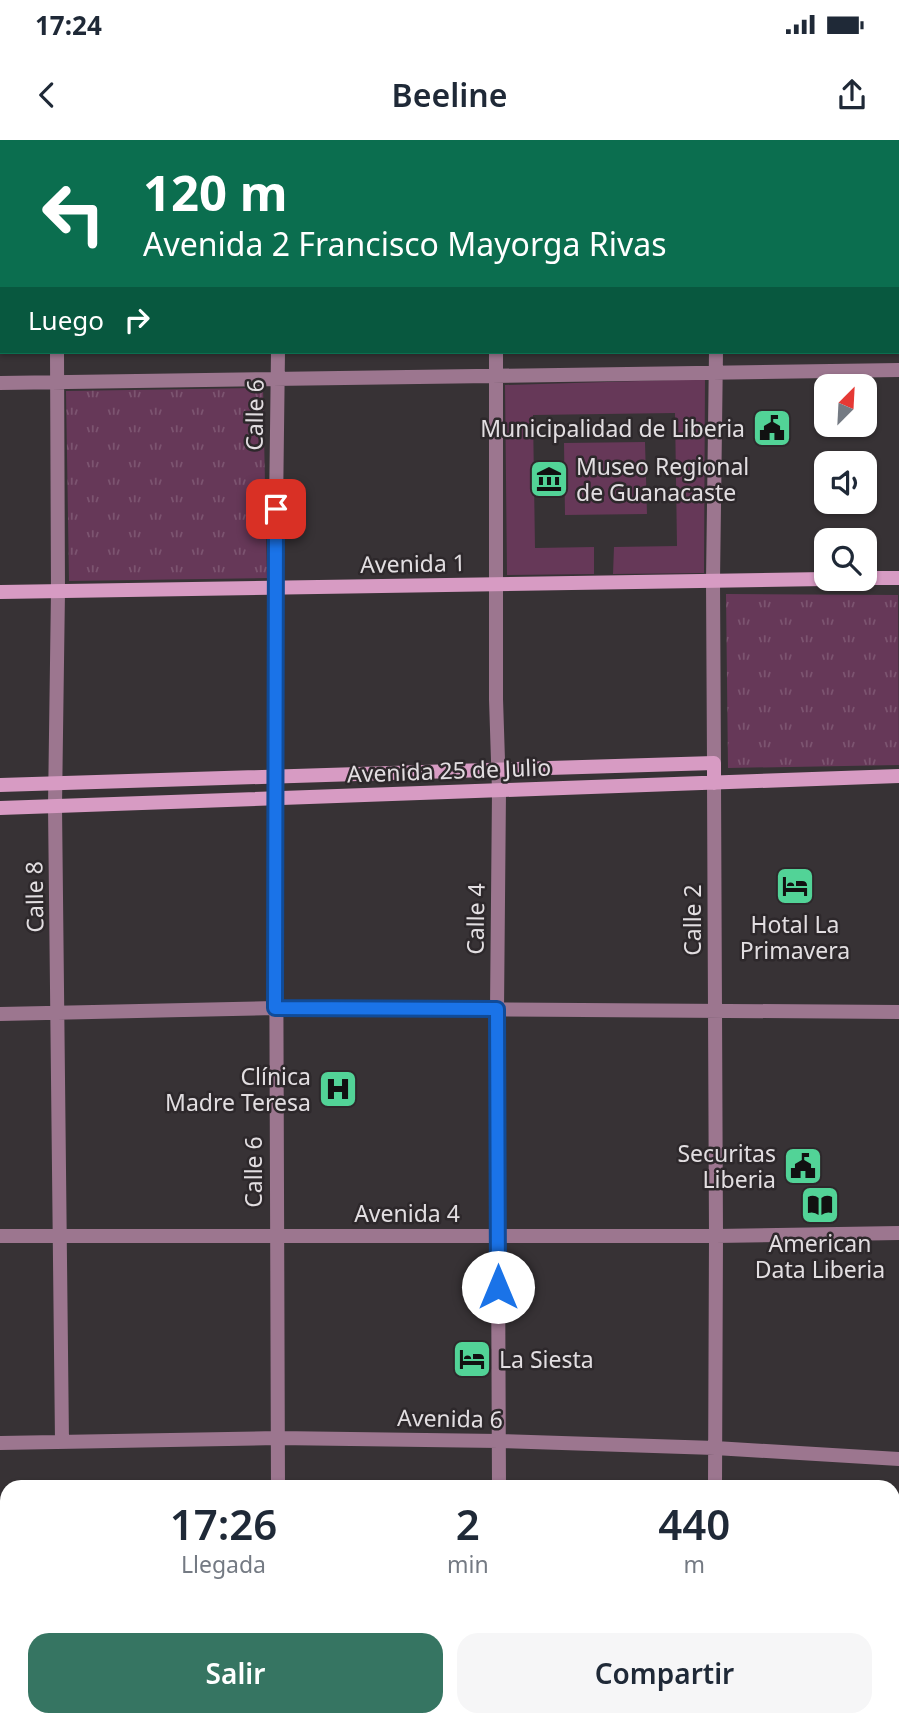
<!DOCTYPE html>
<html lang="es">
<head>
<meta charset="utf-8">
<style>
	:root { --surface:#fff; --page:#f6f6f7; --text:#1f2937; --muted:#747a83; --accent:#367562 }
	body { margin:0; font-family:"Noto Sans",sans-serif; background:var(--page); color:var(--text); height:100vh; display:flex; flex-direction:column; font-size:26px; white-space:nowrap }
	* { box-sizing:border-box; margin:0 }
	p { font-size:23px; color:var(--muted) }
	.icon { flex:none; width:38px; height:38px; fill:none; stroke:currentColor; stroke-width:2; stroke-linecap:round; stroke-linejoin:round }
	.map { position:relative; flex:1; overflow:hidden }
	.details { position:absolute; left:0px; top:1340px; width:900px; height:247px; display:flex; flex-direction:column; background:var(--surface); border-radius:21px 21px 0 0; box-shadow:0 2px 5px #0004 }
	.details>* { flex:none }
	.guide { position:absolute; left:0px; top:0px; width:900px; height:214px; box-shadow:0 2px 5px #0004; background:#0b6e4f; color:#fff; overflow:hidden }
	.needle { width:46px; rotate:24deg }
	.buttons { position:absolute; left:814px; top:234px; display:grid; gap:14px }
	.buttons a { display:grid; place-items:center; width:63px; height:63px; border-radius:14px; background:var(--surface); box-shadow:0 2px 5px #0004; font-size:35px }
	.pin { position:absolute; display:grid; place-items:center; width:60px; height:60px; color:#fff; margin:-30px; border-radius:14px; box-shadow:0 4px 10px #0006 }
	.me { position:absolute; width:77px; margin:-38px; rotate:0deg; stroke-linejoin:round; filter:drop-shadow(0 0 5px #0008) }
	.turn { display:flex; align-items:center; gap:24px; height:147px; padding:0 28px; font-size:32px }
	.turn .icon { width:91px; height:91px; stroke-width:2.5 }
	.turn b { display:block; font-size:49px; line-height:60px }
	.then { display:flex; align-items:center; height:66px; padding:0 28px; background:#0003; gap:14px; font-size:26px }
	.eta { display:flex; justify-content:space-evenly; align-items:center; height:119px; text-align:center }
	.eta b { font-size:42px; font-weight:600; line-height:49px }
	.button { display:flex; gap:14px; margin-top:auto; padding:14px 28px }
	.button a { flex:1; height:80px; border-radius:21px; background:var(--accent); color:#fff; font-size:28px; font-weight:600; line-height:80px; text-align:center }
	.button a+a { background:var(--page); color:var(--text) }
	.status { display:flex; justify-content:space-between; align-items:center; height:49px; padding:0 35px; background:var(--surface); direction:ltr }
	.status svg { height:19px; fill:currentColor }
	header { display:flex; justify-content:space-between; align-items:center; height:91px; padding:0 28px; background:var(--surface); font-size:32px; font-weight:600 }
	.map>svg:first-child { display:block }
	.green { fill:#663858 }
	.park { fill:url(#park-tufts) }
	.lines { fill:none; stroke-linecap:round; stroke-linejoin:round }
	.street { stroke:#9c768f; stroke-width:14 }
	.secondary { stroke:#d79bc3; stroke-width:14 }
	.route-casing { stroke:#114b97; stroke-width:18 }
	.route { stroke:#1a73e8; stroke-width:12 }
	.labels { text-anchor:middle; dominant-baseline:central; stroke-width:5; stroke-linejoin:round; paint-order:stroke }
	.street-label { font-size:23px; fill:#e2dee1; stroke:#2d282b }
	.poi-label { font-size:23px; fill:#e2dee1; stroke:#2d282b; text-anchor:end }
</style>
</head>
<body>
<div class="status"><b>17:24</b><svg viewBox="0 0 49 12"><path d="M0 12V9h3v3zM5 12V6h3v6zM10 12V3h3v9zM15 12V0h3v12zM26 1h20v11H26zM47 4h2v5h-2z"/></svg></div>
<header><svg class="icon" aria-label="back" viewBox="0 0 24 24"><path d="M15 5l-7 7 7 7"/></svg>Beeline<svg class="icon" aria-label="share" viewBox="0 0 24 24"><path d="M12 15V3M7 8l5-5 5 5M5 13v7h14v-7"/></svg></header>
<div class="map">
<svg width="899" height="1587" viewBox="0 0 899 1587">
	<defs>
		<pattern id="park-tufts" width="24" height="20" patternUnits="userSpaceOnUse" patternTransform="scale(1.75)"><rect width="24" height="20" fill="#663858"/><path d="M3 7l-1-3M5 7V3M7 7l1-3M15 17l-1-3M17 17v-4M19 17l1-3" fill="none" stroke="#7c5470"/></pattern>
	</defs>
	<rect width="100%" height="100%" fill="#373235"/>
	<path class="green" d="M705,239L704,433L613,434L614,407L677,406L675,273L533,275L535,408L594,407V434L507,435L505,245Z
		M645,302L647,374L565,375L564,303Z"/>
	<path class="park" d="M263,248L267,438L69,441L66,251Z
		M726,454L898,455L899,625L728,628Z"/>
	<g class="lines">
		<path class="street" d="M55,0V2
			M278,2V0
			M496,2V0
			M718,2V0
			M898,9H899
			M0,26H2
			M57,212L58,451L55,666L62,1302
			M496,212V559L499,651L497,869L499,1348
			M0,243L899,230
			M714,623L713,441L716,212
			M714,643L716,1096L715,1348
			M0,874L275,868L899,872
			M0,1096H716L899,1093
			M0,1303L277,1298L499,1301L715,1308L899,1319
			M278,1348L275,448L278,212
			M892,1546H899
			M278,1580V1587
			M500,1580V1587
			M109,1587L114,1580
			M713,1587V1580"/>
		<path class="secondary" d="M864,438H899
			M0,452L826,439
			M0,645L714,623V643
			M0,668L899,636"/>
	</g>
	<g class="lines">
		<g class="route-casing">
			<path id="route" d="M276,369L275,868L497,869L498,1147"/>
		</g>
		<use href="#route" class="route"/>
	</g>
	<defs>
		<g id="civic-square" transform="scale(2.0125)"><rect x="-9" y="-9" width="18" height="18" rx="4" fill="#52d397" stroke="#2d282b"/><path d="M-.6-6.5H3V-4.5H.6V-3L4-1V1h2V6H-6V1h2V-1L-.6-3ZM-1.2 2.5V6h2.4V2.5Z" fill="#111"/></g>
		<g id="museum-square" transform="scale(2.0125)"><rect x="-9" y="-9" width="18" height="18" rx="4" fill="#52d397" stroke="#2d282b"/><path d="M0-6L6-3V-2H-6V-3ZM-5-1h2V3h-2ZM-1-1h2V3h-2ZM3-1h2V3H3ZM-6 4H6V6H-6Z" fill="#111"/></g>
		<g id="hotel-square" transform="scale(2.0125)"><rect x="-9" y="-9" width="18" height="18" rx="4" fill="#52d397" stroke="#2d282b"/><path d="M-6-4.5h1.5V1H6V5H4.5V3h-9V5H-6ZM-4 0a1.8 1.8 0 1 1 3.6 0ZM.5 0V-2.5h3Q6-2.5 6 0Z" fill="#111"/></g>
		<g id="hospital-square" transform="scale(2.0125)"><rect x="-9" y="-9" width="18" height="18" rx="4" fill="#52d397" stroke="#2d282b"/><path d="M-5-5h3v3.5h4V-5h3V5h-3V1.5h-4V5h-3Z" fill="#111"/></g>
		<g id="library-square" transform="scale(2.0125)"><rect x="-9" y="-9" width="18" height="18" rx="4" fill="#52d397" stroke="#2d282b"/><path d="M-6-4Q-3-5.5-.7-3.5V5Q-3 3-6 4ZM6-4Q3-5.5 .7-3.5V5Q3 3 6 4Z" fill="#111"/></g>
	</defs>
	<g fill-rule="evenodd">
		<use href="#civic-square" x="772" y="288"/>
		<use href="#museum-square" x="549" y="339"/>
		<use href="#hotel-square" x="795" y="746"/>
		<use href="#hospital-square" x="338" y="949"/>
		<use href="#civic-square" x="803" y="1026"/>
		<use href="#library-square" x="820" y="1065"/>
		<use href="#hotel-square" x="472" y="1219"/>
	</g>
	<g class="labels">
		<g class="street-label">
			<text transform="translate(254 275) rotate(-89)">Calle 6</text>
			<text transform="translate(413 423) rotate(-1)">Avenida 1</text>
			<text transform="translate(449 630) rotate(-2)">Avenida 25 de Julio</text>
			<text transform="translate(34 757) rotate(-91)">Calle 8</text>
			<text transform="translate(475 779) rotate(-89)">Calle 4</text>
			<text transform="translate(692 780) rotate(-90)">Calle 2</text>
			<text transform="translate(253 1032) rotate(-90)">Calle 6</text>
			<text x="407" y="1073">Avenida 4</text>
			<text transform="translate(450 1278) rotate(1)">Avenida 6</text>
		</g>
		<g class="poi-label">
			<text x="745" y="288">Municipalidad de Liberia</text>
			<text x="576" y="326" text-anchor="start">Museo Regional<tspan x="576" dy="26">de Guanacaste</tspan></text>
			<text x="795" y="784" text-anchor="middle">Hotal La<tspan x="795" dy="26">Primavera</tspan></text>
			<text x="311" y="936">Clínica<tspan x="311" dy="26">Madre Teresa</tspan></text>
			<text x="776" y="1013">Securitas<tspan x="776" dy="26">Liberia</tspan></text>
			<text x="820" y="1103" text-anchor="middle">American<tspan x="820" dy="26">Data Liberia</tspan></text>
			<text x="499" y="1219" text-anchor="start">La Siesta</text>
		</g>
	</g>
</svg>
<div class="buttons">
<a><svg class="needle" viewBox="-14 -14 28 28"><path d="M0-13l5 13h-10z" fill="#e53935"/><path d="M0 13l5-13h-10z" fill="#747a83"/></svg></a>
<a><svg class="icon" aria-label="sound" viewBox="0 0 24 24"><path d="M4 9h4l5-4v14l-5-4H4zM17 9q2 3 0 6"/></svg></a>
<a><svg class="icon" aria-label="search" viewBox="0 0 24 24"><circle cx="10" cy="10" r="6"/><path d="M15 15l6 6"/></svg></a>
</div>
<div class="pin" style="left:276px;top:369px;background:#d93025"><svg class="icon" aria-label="arrive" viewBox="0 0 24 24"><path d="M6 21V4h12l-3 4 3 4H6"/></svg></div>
<svg class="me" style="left:498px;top:1147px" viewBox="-20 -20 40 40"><circle r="19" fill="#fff"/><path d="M0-13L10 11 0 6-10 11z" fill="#1a73e8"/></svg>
<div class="guide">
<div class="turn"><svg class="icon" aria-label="left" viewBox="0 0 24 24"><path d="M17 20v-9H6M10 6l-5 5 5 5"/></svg><div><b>120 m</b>Avenida 2 Francisco Mayorga Rivas</div></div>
<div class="then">Luego<svg class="icon" aria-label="right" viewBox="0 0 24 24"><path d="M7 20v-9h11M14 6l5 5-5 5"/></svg></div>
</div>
<section class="details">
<div class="eta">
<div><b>17:26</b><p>Llegada</p></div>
<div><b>2</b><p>min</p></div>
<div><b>440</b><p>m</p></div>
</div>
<div class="button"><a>Salir</a><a>Compartir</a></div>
</section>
</div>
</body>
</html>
